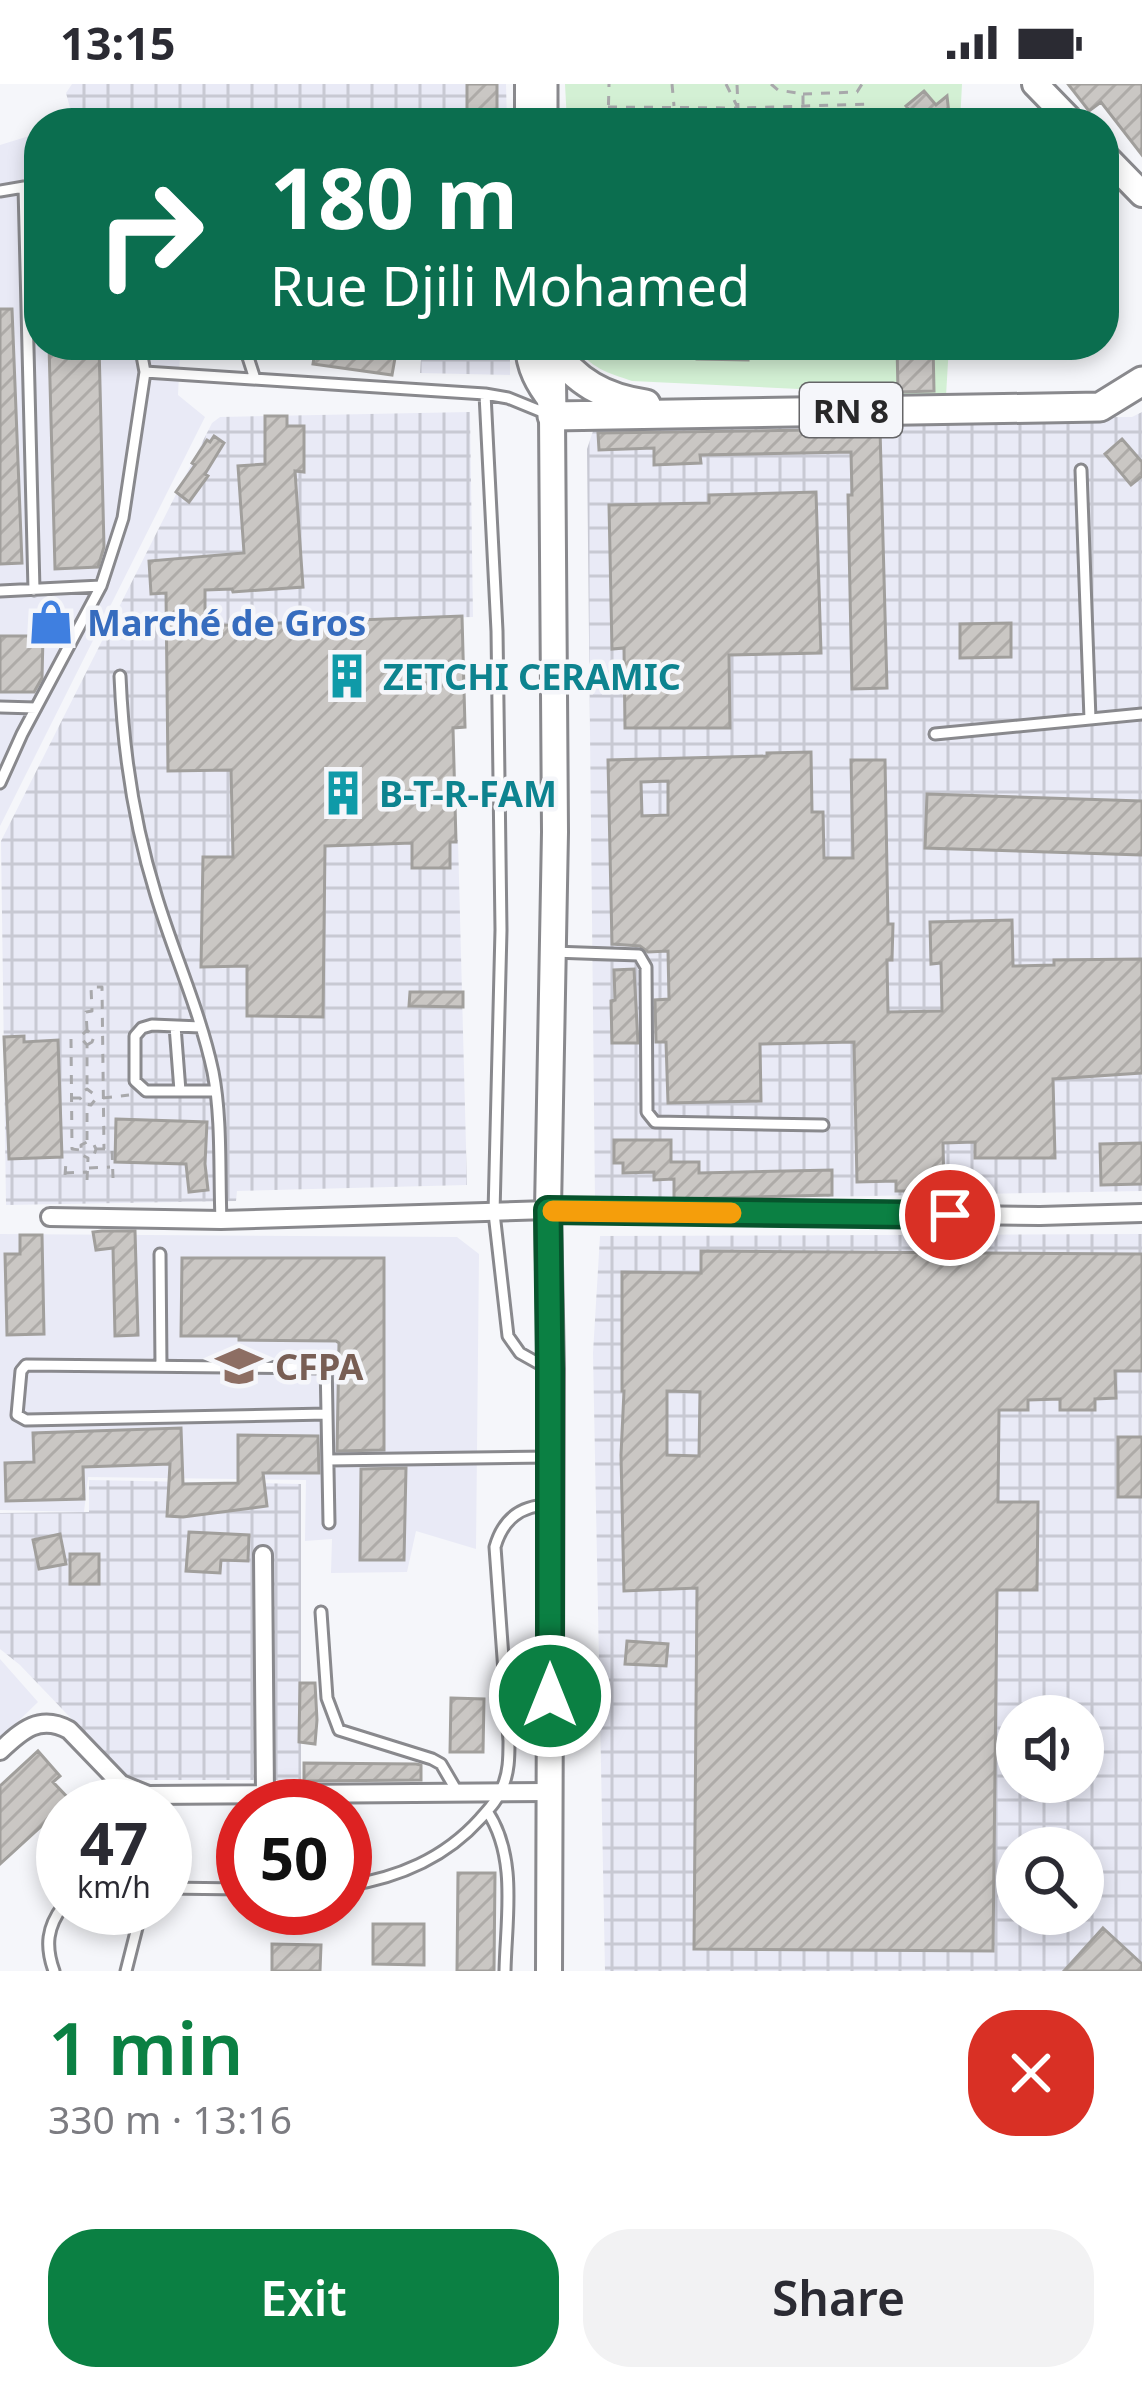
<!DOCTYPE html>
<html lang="en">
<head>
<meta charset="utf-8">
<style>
	:root { --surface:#fff; --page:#f2f2f3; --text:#2b2b33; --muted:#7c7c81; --accent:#0b8043 }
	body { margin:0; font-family:"Noto Sans",sans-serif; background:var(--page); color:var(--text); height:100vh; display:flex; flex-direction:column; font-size:45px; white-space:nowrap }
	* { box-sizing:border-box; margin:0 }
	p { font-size:39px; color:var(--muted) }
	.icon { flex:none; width:66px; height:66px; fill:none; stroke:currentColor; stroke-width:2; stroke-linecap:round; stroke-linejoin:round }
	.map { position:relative; height:1887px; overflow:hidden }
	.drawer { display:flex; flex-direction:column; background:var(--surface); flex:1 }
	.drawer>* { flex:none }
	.banner { position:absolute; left:24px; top:24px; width:1095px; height:252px; border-radius:48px; box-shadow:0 6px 18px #0003; background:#0b6e4f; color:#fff; overflow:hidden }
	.controls { position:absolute; left:996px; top:1611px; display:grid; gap:24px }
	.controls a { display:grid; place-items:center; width:108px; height:108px; border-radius:50%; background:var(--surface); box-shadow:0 6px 18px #0003; font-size:60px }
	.speed { position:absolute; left:36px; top:1695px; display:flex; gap:24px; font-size:60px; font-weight:700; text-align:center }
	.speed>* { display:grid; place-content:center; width:156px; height:156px; border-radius:50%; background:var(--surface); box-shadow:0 6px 18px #0003; line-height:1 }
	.speed small { font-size:30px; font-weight:400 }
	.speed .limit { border:18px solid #d22; background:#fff; color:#111 }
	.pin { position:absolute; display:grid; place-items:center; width:102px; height:102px; color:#fff; margin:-51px; border:6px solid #fff; border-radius:50%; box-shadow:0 3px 12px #0007 }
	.me { position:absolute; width:132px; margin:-66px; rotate:0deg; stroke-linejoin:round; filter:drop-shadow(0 0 9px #0008) }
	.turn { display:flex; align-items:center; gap:42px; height:252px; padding:0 48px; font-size:54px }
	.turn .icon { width:156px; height:156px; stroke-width:2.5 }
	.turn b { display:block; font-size:84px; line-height:102px }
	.round { display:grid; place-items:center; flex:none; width:126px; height:126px; border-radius:48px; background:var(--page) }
	.head { display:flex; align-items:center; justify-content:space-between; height:204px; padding:0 48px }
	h1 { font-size:72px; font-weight:600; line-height:90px; color:var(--accent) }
	.action { display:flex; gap:24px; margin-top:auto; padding:24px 48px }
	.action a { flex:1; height:138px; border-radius:48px; background:var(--accent); color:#fff; font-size:48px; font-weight:600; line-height:138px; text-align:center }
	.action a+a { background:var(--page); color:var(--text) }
	.status { display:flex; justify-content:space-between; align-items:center; height:84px; padding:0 60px; background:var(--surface); direction:ltr }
	.status svg { height:33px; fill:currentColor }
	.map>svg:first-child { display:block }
	.built { fill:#e9eaf6 }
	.industrial { fill:url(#industrial-grid); fill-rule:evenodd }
	.pitch { fill:#d3f0d4 }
	.building { fill:url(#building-hatch); stroke:#a19f9c; stroke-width:3; fill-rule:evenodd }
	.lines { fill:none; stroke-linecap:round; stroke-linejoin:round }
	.lane-casing { stroke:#89898d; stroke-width:15 }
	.street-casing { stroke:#89898d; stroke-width:22 }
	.secondary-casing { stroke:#89898d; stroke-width:30 }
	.primary-casing { stroke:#89898d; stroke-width:33 }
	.path { stroke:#a8a8ab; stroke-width:3; stroke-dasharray:9 9; stroke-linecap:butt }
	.lane { stroke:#fff; stroke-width:9 }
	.street { stroke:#fff; stroke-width:16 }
	.secondary { stroke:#fff; stroke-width:24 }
	.primary { stroke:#fff; stroke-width:27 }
	.route-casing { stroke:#07532c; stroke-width:30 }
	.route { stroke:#0b8043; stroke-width:21 }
	.slow { stroke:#f59e0b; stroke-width:21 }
	.labels { text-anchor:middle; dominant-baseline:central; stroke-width:9; stroke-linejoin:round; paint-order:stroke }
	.shield { fill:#f5f6fa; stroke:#666668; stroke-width:3 }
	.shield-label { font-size:33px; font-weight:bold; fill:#282829 }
	.shop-label { font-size:36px; font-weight:bold; fill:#366cbe; stroke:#f5f6fa; text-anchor:start }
	.culture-label { font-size:36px; font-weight:bold; fill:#0d838f; stroke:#f5f6fa; text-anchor:start }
	.education-label { font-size:36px; font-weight:bold; fill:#785e54; stroke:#f5f6fa; text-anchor:start }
</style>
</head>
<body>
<div class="status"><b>13:15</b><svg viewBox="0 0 49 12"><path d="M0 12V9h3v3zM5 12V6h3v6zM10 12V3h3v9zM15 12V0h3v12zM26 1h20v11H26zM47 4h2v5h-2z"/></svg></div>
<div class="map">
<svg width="1142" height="1887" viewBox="0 0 1142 1887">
	<defs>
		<pattern id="industrial-grid" width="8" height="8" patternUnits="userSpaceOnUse" patternTransform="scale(3)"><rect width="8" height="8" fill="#e9eaf6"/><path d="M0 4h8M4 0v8" fill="none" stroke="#c8c9d3"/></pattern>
		<pattern id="building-hatch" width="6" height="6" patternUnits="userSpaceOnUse" patternTransform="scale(3)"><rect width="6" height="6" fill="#cac7c4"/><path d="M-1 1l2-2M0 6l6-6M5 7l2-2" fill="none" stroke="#aeaba8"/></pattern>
	</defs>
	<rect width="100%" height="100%" fill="#f5f6fa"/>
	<path class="built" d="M39,49V261H170L180,271L178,311L205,333L0,742V61Z
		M0,1150L457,1153L479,1170L476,1465L416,1447L407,1488L331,1489L332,1455L305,1457L306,1396L88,1393L84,1428L0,1426Z
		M0,1575L38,1618L0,1655Z"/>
	<path class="industrial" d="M72,0H506L507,39H74L66,9Z
		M422,261H510V291L420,289Z
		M470,328L473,533L228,539L231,762L458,756L467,1101L237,1107L236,1117L6,1121L1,757L212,339L220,333Z
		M1142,328V1107L595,1117L587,365L597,335L1132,333Z
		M1142,1150V1887H605L593,1269L600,1152ZM1017,1632H1083V1698H1017ZM1017,1764H1083V1830H1017Z
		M89,1396L301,1400V1696H130L20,1581L0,1565V1429L89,1428Z"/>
	<path class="pitch" d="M565,0H962L960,39H567Z
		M577,261H949L946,312L632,297C609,289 588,284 577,261Z"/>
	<path class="building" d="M467,0H497V25L489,26L490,39H467Z
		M1068,0H1142V71L1101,18L1089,27Z
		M924,7L936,21L947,12L950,39H920L906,22Z
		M0,225H12L22,479L0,480Z
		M49,261H99L104,463L98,483L55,485Z
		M316,261H380L379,272L395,274L392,291L313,280Z
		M697,261H748V276L697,275Z
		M897,261H933L934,307L898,308Z
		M265,332H287V342H304V388L295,387L303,503L233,508L232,505L205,506V542L462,532L465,643L453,644L456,758H450V784H412V759L325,762L323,933L247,932V882L201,883L203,773H233L231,686L168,687L166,509L151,510L149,477L244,469L238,382L265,380Z
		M880,345L887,604L852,605L848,411H852L851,368L700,371L701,379L654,381V364L599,366L598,349Z
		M214,352L224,359L205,390L208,392L189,418L176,408L195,381L192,379L207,356L210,358Z
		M1122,355L1142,378V392L1131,401L1105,370Z
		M816,408L821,569L729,571L730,644H625L624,564L612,565L609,421L709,419V411Z
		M1011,539V573L960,574V540Z
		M0,552H43L42,594L34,608H0Z
		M811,668L812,728H823L824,774H853L851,676H885L888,840H893L892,876H887L888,928L942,927L941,879L931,880L930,838L1012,836L1013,882L1054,881V876L1142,875V989L1053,995L1055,1074H975V1058L943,1059L944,1107H896V1097L857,1098L854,958L760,960L761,1017L668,1019L666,958H656L655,916L669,915L668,867L648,868L640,862L612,860L608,676L767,672V669ZM668,697V731L642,732L641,698Z
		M927,710L1142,717V771L925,764Z
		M634,885L638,959H612L611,917L615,916L614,886Z
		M410,908H463V923L409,922Z
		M24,952V958L58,956L62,1073L9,1075L4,953Z
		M116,1035L207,1038L205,1080L208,1106L189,1108L186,1080L115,1078Z
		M614,1056H671V1078H699V1089L832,1086V1111L674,1115V1095L654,1096V1088L623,1089V1079H614Z
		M1142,1059V1100L1101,1101L1100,1060Z
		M102,1147H135L138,1251L115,1252L113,1164L96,1166L93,1148Z
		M20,1151H42L44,1250L7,1251L5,1170H20Z
		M701,1167L1142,1170V1287H1115L1116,1314L1095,1315V1326H1060V1315L1028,1316V1326H999L998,1418H1038L1037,1506H997L993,1867L694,1865L697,1504L624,1507L621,1371L624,1307H622V1188L701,1189ZM667,1307L700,1308L699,1372L667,1371Z
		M182,1174H384V1366L337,1367L339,1259L336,1257L239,1256V1252H181Z
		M181,1344L183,1400L238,1399V1351L318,1352L319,1389H263L267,1422L183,1433L167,1432L170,1380L83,1383L84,1415L6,1417L5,1379L34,1378L33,1349Z
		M1118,1353H1142V1413H1118Z
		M406,1384L404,1476H360L361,1385Z
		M189,1448L249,1451L248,1477L221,1476L220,1489L186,1487Z
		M60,1450L66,1480L39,1485L33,1456Z
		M70,1470H99V1500H70Z
		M627,1557L668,1560L666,1582L625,1580Z
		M300,1599H315L317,1636L315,1660L299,1658Z
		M451,1614L484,1615L483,1668H450Z
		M38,1667L60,1692L53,1698L70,1716L0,1780V1702Z
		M304,1679L416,1680L421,1681V1696L304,1697Z
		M458,1789H495L494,1887H457Z
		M373,1840H424V1881L373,1880Z
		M1103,1844L1142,1880V1887H1064Z
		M272,1860L321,1861L320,1887H272Z"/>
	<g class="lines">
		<g class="lane-casing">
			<path id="lane" d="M24,103L34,506
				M0,107L24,103L39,106
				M244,261L255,295
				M145,288L485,310L508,314L550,331
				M485,310L497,547L501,846L494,1129L508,1252L520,1269L545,1283
				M1081,386L1090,635
				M0,507L101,502L123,434L145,288L140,261
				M120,592C123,666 134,740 156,811C174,871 200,927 213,988C222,1035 219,1088 221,1136
				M0,623L36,624
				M935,650L1142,630
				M0,699L22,650L101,502
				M553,868L639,871L646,883L647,1028L655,1038L823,1041
				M175,942L180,1007
				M201,943L152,941L142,944L135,952V997L146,1007H216
				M160,1170L161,1282
				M326,1276L329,1439
				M326,1284L26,1281L21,1287L17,1331L26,1336L327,1330
				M328,1376L550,1373
				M321,1528L327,1614L339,1646L432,1675L441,1680L458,1709
				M487,1727C518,1773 506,1835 505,1887
				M345,1802C398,1794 444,1775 480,1735C488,1726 498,1716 502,1704C509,1689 509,1673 509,1657L495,1463C503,1435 521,1421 550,1421
				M165,1804L243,1805
				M54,1887C45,1862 47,1843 63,1822
				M126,1887L142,1824"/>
		</g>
		<g class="street-casing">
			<path id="street" d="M50,1133L221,1136L548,1126L1040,1132L1142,1129
				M263,1471L265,1711
				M0,1667C22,1646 40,1630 69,1646L121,1700L148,1711L549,1708"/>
		</g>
		<g class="secondary-casing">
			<path id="secondary" d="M528,0V39
				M1035,0L1073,39
				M1104,71L1142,110
				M528,261C529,284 538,300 552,318
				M549,1887L551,1285L548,1126L555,748L552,332"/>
		</g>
		<g class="primary-casing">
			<path id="primary" d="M543,0V39
				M551,261L552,332L1100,323L1142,297
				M551,263C576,298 604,314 646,320"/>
		</g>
		<path class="path" d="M672,0L674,22
			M726,0L738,24L873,20
			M771,0L778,6L803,10V22
			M803,10L857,8L862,0
			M608,23L738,24L737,0
			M740,26L745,31V39
			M608,39L609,0
			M727,39V29L732,26
			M87,946L86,928L92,927L91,903H102L104,1065
			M71,955L72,1065L80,1066
			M87,961L92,958L94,953L87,946L80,953L87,961V1005
			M73,1014H80L84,1020L91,1021L95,1016V1011L87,1005L82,1008L80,1014
			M103,1014L129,1011
			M87,1056V1023
			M96,1065H112L113,1094
			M89,1084L110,1083
			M65,1089L87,1088
			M65,1091L66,1078
			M87,1096L88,1074L82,1071L81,1061L87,1058L93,1059L96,1065L94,1071L88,1074"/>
		<use href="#lane" class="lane"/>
		<use href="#street" class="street"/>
		<use href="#secondary" class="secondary"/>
		<use href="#primary" class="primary"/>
	</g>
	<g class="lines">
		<g class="route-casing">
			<path id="route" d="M550,1612V1285L548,1126L950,1131"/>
		</g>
		<use href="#route" class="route"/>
		<path class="slow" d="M553,1127L731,1129"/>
	</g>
	<defs>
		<g id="shop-bare" transform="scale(3.6)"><path d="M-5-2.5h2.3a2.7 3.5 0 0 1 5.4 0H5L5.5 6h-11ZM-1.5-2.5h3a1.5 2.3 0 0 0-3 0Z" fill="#3f7fe0" stroke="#f5f6fa" stroke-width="2.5" paint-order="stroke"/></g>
		<g id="building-bare" transform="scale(3.6)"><path d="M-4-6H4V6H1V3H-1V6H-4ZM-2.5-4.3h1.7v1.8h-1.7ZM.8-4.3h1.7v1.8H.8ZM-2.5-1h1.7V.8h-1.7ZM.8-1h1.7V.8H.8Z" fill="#0f9aa8" stroke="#f5f6fa" stroke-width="2.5" paint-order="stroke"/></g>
		<g id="university-bare" transform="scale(3.6)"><path d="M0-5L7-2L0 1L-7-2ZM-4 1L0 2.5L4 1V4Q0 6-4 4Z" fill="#8d6e63" stroke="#f5f6fa" stroke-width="2.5" paint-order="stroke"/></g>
	</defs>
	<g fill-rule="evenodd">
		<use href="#shop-bare" x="51" y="538"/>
		<use href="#building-bare" x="347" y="592"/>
		<use href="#building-bare" x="343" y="709"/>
		<use href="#university-bare" x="239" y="1282"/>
	</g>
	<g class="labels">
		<rect class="shield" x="800" y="299" width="102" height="54" rx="9"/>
		<g class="shield-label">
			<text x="851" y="326">RN 8</text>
		</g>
		<g class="shop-label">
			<text x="87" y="538">Marché de Gros</text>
		</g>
		<g class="culture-label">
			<text x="383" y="592">ZETCHI CERAMIC</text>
			<text x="379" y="709">B-T-R-FAM</text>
		</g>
		<g class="education-label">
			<text x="275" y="1282">CFPA</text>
		</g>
	</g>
</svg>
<div class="controls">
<a><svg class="icon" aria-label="sound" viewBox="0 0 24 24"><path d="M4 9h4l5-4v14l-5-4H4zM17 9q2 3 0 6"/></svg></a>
<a><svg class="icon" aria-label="search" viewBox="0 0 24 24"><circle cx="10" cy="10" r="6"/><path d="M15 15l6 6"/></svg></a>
</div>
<div class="speed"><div>47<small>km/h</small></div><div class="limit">50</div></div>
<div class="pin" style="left:950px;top:1131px;background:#d93025"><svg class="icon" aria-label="arrive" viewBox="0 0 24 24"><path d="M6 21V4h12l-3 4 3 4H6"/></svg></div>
<svg class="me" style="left:550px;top:1612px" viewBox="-20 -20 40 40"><circle r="17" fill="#0b8043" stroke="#fff" stroke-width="3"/><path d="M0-11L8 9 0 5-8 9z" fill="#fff"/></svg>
<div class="banner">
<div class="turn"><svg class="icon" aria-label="right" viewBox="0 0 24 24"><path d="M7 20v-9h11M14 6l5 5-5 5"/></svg><div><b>180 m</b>Rue Djili Mohamed</div></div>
</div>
</div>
<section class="drawer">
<div class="head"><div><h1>1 min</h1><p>330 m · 13:16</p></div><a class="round" style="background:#d93025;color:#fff"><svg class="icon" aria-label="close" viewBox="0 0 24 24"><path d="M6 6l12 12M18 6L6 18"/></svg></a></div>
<div class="action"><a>Exit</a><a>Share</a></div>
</section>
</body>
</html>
